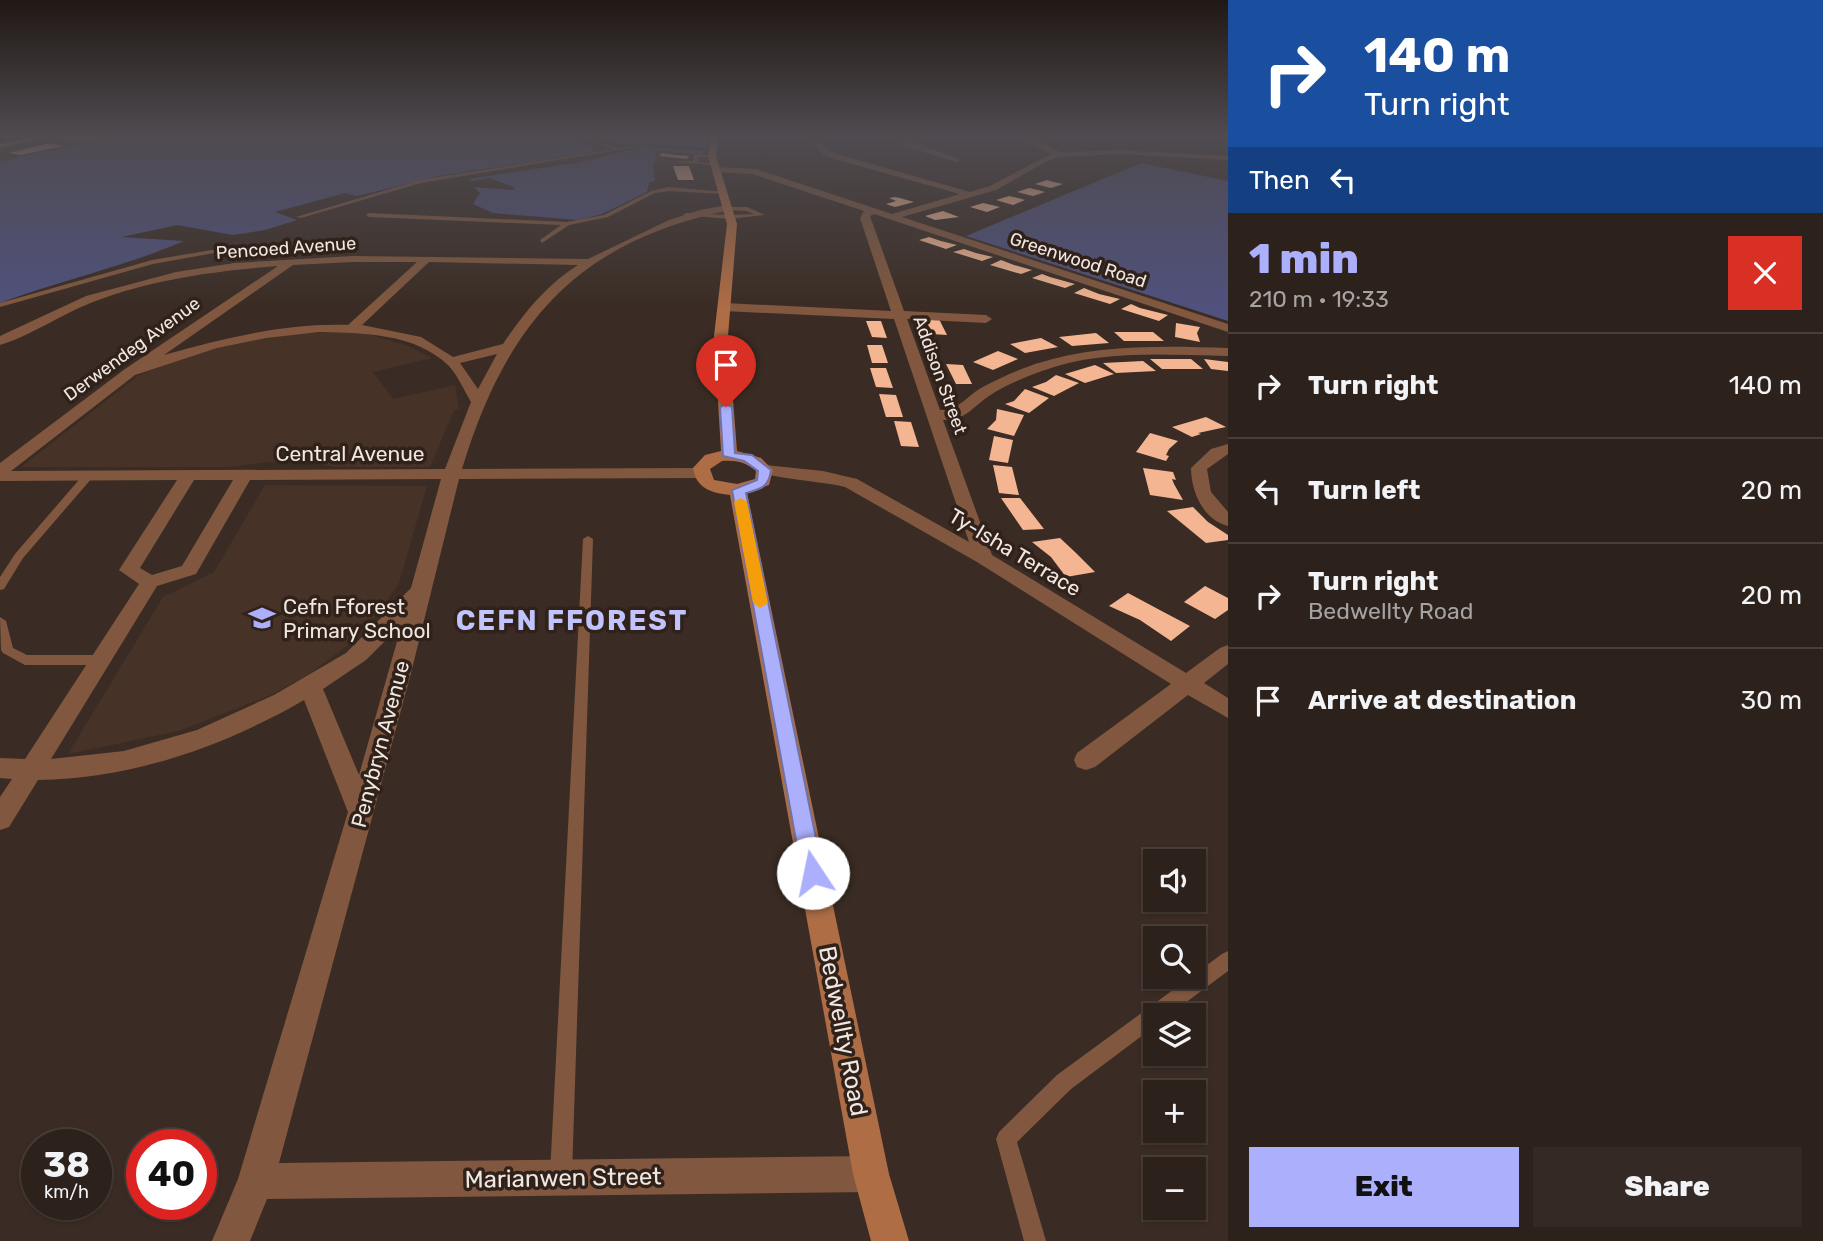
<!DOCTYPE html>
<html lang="en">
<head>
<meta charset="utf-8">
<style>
	:root { --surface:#2c211b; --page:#342924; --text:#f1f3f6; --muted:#a6a3a3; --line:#483e3a; --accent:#acaffb }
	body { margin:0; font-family:Rubik,sans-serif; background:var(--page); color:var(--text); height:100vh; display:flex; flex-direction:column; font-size:26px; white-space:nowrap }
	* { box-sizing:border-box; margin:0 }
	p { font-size:23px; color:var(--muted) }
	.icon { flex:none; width:38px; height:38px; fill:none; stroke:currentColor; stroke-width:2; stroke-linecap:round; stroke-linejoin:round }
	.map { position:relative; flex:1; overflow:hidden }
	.details { display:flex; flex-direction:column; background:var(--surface); width:595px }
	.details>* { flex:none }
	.top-card { background:#1a4fa0; color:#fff; overflow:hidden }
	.tools { position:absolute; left:1143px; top:849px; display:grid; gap:14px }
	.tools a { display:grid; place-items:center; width:63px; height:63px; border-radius:0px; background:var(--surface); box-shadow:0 2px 5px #0004,0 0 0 2px var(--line); font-size:35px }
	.speed { position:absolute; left:21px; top:1129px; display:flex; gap:14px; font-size:35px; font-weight:700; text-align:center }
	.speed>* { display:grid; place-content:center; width:91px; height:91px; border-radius:50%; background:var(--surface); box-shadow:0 2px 5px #0004,0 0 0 2px var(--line); line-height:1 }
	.speed small { font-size:18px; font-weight:400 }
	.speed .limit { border:10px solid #d22; background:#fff; color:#111 }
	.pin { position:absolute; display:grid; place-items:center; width:60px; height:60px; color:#fff; margin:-72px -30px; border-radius:50% 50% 50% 0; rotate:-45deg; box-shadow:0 0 7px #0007 }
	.pin .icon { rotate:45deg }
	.me { position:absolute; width:77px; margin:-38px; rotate:349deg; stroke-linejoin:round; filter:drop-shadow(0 0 5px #0008) }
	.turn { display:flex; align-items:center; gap:24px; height:147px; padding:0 21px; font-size:32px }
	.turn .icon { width:91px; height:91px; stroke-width:2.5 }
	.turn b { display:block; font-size:49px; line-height:60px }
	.then { display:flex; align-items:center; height:66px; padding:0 21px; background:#0003; gap:14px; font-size:26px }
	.round { display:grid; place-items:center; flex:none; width:74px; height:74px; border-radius:0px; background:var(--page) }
	.head { display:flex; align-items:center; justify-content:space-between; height:119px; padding:0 21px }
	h1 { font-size:42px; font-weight:800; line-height:52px; color:var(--accent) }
	.button { display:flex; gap:14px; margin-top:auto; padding:14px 21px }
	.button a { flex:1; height:80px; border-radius:0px; background:var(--accent); color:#111; font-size:28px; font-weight:800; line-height:80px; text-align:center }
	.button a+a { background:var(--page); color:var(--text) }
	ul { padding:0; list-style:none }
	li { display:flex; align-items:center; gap:21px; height:105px; padding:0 21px; border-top:2px solid var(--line) }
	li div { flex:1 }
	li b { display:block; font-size:26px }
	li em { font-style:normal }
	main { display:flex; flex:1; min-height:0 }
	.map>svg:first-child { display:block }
	.built { fill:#463226 }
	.green { fill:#50517d }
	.building { fill:#f4b692 }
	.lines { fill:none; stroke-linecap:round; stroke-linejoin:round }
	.lane { fill:#81583f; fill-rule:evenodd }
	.street { fill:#81583f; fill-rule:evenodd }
	.secondary { fill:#ae6d45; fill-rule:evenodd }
	.primary { fill:#d17d47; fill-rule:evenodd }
	.route { fill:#acaffb; stroke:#7072a3; stroke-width:2 }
	.slow { fill:#f59e0b }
	.labels { text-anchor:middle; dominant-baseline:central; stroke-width:7; stroke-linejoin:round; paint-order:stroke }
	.far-street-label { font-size:18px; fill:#f0e7e1; stroke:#30221a }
	.street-label { font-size:21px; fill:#f0e7e1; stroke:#30221a }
	.poi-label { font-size:21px; fill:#f0e7e1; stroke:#30221a; text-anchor:start }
	.near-street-label { font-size:24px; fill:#f0e7e1; stroke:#30221a }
	.district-label { font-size:28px; font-weight:bold; letter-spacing:2px; fill:#c0c3fc; stroke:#30221a }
</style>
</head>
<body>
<main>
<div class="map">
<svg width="1228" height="1241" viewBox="0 0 1228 1241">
	<rect width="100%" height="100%" fill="#3a2c24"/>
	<path class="built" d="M59,135H129L0,161V148Z
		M657,151L702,155L705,165L653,167Z
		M291,332L363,333L406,345L432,358L373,372L393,399L455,385L459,409L454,410L430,467H337L309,463L268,462L231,467H21L139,375L208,347Z
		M265,485L427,486L399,583L388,600L359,637L309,674L271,695L179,731L68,754L163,597L214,572Z"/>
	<path class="green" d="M129,135H710L706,147L699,148L646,144L631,145L595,137L572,138L598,151L439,176L357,196L345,193L275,212L297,220L265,230L233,235L177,225L122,237L184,241C124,267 61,280 0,303V161Z
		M642,148L705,151L702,155L657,151L653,167L655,180L649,183L647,192L602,214L578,220L493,213L473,204L480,193L474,187L513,190L515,188L490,178L472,181L468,179L575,163Z
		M1141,163L1228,181V321L966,236Z"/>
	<path class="building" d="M68,135H105L106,136L87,140L62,137Z
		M50,143L63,146L21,155L9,153Z
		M662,153L675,155L689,156L687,159L659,156Z
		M673,166H689L694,180H678Z
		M1047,180L1054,182L1063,184L1051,188L1035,184Z
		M1029,188L1038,190L1045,192L1033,196L1017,192Z
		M1009,196L1018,198L1025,200L1013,205L996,200Z
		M895,197L900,198L914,202L895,207L886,204L896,201L889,198Z
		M983,203L992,205L1000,207L987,212L970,207Z
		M943,211L959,217L935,220L925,216Z
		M929,237L941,241L957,245L946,249L919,240Z
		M964,249L976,253L993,257L982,261L953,252Z
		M1001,260L1014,265L1032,270L1021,274L990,265Z
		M1042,274L1050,277L1075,284L1065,288L1032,278Z
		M1084,288L1099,294L1120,299L1110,304L1074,293Z
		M1131,304L1140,308L1168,315L1159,321L1121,309Z
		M925,318L939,319L947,335L932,334Z
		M866,321H881L887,338L872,337Z
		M1176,323L1200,327L1197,333L1200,342L1175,337Z
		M1114,332H1153L1164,341H1124Z
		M1096,333L1109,343L1072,346L1059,337Z
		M1041,338L1058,347L1025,353L1010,344Z
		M867,345H882L888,363H872Z
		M998,351L1018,359L993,370L973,362Z
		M1150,359H1191L1203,369H1162Z
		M1204,359L1228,362V371L1211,369Z
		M1143,361L1156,371L1116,373L1103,363Z
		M946,364L963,365L972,384H956Z
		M1095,365L1114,374L1085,383L1065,374Z
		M870,368H886L893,388L876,387Z
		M1056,375L1079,383L1054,396L1032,387L1046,382Z
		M1025,389L1049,398L1029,413L1005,404L1014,401Z
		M879,394L896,395L903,417H886Z
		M997,409L1024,415L1014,436L987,429L996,420Z
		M1206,417L1226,427L1198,433L1201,434L1192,437L1172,427Z
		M894,421L911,422L919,447L901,446Z
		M1150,433L1178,441L1169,449L1166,455L1169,456L1166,461L1136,452Z
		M994,436L1013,440L1008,463L989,460Z
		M993,465L1012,467L1019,495L999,493Z
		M1143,468L1173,472L1176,480L1172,479L1174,484L1183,500L1150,495Z
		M1001,498H1020L1044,529L1023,530Z
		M1193,507L1208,522L1228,535V540L1206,543L1167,511Z
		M1060,538L1076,553L1095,572L1066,577L1051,557L1032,542Z
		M1205,586L1228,598V610L1215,619L1184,602Z
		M1128,593L1156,608L1190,626L1171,641L1140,620L1109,606Z"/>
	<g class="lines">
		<path class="lane" d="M45,135L81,142L109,135H118L81,144L45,137Z
			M591,140L619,148L631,146L714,150L631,148L421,183L301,218L296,217L420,180L613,149L591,142Z
			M694,155H709L707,157H698V162L716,164L714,165L672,162L693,161Z
			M669,187L726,192L723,194L669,191L655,193L608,217L569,225L542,243L540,240L561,225L369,217L366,215L369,213L567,222L604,215L651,191Z
			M725,207H747L765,215L730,219L683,215L686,213L730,215L754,214L746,211L727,210Z
			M218,249L220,252L153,264L0,307V303L152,260Z
			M88,473L92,474V478L23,558L4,589L0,590V577L15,554L84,474Z
			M588,536L593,539L572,1174L568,1181L561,1185L554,1181L550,1174L583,539Z
			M0,617L6,621L13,648L27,655H100L105,657L106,660L105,663L100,665H25L3,653L1,650Z
			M1228,951V971L1169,1015H1155V1026L1071,1089L1017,1142L1046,1241H1024L996,1139L999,1132L1057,1075L1222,954Z"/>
		<path class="street" d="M892,135C896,135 955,157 960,160L956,162L906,147Z
			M1014,135H1025L1060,152L1121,150L1228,156V160L1121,154L1059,157L1049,160L996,190L902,217L1228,324V332L874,214L870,216L904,311L986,315L992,319L986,323L907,319L940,410C959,410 966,397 981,388C997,379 1018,370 1035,364C1099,344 1162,346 1228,348V356C1166,355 1101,349 1042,371C1025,377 1004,386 989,396C971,408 967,420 943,420L992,555L1186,673L1220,648L1228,645V664L1204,683L1228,698V718L1188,695L1095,767L1086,770L1077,767L1074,760L1077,753L1171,684L977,562L845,487C828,482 764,478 757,470L765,465L823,471L857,479L969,542L894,319L724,311L718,307L724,303L891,311L860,218L864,211L752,174L716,172L713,167L756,169L892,214L960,194L834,159L823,155L813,141H819L829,151L840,155L970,192L990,186L1051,154Z
			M1201,135L1228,136V140Z
			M727,205L732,208L730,210C577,241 506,324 462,469L701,468L709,473L701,478L459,479L411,673L279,1163L871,1156L884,1161L889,1174L884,1187L871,1192L267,1199L250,1241H212L238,1179L348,812L304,700C225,746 131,779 38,780L9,827L0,830V797L12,779L0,778V758L25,759L139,584L119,570L177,480L0,481V463L125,369L278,266C215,271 152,279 93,302C64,313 28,337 0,345V336L86,296L176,272L234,263L353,256L588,259L669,220L700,210ZM353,262H417L348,325C285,323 224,338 164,355L293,265ZM429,262L578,265C546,285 524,313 503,344L453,357L421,337L362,325ZM319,332C363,333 414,333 448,365C457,374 464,390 471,402L445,469L11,471L135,375L217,348L266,338ZM497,354L478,389L460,363ZM441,479L411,588L346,653L274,695L197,730L124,751L51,759L157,586L196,574L250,480ZM194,480H233L182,566L152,575L140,568ZM402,624L359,775L323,689L366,660Z
			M1228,444V454L1207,469L1211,492L1228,512V526C1203,520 1191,491 1191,468L1211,449Z"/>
		<path class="secondary" d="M711,135H719L716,156L737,224L728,336L737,451L761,458L773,470L769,485L747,493L889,1174L909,1241H871L853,1174L730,495C711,493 696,488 693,468L705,455L721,451L714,336L727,224L708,156ZM722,461C736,460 746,462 756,471L755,479L737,484L714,480L710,469Z"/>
		<path class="primary" d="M39,135H55L0,148V144Z"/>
	</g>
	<linearGradient id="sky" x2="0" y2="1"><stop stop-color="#201814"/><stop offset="0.44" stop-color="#4f4b50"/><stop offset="1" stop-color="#4f4b50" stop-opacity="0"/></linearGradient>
	<rect width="1228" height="309" fill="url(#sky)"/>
	<path class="route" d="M726,404L732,407L735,453L752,455L771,470C769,487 761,489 746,493L823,873L820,880L813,883L805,880L802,873L732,490L757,480L758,471L744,461L723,456L720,407Z"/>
	<path class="slow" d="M741,498L747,502L768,603L760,608L753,603L734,502Z"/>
	<defs>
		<g id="school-bare" transform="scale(2.1)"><path d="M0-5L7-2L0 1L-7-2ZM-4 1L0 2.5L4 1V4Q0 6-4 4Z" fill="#acaffb" stroke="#30221a" stroke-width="2.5" paint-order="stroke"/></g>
	</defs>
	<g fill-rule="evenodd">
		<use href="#school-bare" x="262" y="618"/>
	</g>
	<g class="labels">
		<g class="far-street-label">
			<text transform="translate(286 248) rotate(-4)">Pencoed Avenue</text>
			<text transform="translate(1078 260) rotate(18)">Greenwood Road</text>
			<text transform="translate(132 349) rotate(-36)">Derwendeg Avenue</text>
			<text transform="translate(940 375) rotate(70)">Addison Street</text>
		</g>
		<g class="street-label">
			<text x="350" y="453">Central Avenue</text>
			<text transform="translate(1015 552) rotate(31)">Ty-Isha Terrace</text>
			<text transform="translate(380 744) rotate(-75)">Penybryn Avenue</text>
		</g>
		<g class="poi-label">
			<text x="283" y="606">Cefn Fforest<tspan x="283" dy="24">Primary School</tspan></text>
		</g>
		<g class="near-street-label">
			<text transform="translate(843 1031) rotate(79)">Bedwellty Road</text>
			<text transform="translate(563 1178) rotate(-1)">Marianwen Street</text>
		</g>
		<g class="district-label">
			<text x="572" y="620">CEFN FFOREST</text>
		</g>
	</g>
</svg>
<div class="tools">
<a><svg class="icon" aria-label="sound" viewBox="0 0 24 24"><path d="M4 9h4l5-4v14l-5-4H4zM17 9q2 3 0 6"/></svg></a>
<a><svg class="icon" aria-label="search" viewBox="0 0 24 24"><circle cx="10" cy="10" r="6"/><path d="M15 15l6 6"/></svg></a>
<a><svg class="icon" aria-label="layers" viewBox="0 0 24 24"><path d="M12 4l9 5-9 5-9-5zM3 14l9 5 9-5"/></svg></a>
<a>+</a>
<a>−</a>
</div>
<div class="speed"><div>38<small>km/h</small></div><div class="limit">40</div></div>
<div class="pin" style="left:726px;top:407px;background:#d93025"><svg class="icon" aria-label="arrive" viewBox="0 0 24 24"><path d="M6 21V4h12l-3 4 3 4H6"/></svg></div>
<svg class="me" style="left:813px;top:873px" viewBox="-20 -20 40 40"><circle r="19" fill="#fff"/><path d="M0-13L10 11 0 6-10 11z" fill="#acaffb"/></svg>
</div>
<section class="details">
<div class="top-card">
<div class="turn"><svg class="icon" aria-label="right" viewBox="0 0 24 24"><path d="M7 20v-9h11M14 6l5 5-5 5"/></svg><div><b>140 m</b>Turn right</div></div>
<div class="then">Then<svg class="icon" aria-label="left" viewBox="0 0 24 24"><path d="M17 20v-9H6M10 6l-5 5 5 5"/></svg></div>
</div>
<div class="head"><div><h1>1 min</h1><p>210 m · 19:33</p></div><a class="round" style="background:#d93025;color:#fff"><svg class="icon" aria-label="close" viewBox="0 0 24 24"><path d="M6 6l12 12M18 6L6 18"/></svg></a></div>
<ul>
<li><svg class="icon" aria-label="right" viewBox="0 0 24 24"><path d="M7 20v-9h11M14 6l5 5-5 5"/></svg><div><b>Turn right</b></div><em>140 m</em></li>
<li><svg class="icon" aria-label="left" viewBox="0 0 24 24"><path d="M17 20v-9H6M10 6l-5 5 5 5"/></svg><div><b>Turn left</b></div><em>20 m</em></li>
<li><svg class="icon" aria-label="right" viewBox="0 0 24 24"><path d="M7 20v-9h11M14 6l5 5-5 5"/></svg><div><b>Turn right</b><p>Bedwellty Road</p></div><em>20 m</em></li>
<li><svg class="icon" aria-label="arrive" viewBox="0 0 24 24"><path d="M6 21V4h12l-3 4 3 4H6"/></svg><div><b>Arrive at destination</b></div><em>30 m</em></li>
</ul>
<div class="button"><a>Exit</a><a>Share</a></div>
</section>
</main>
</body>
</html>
